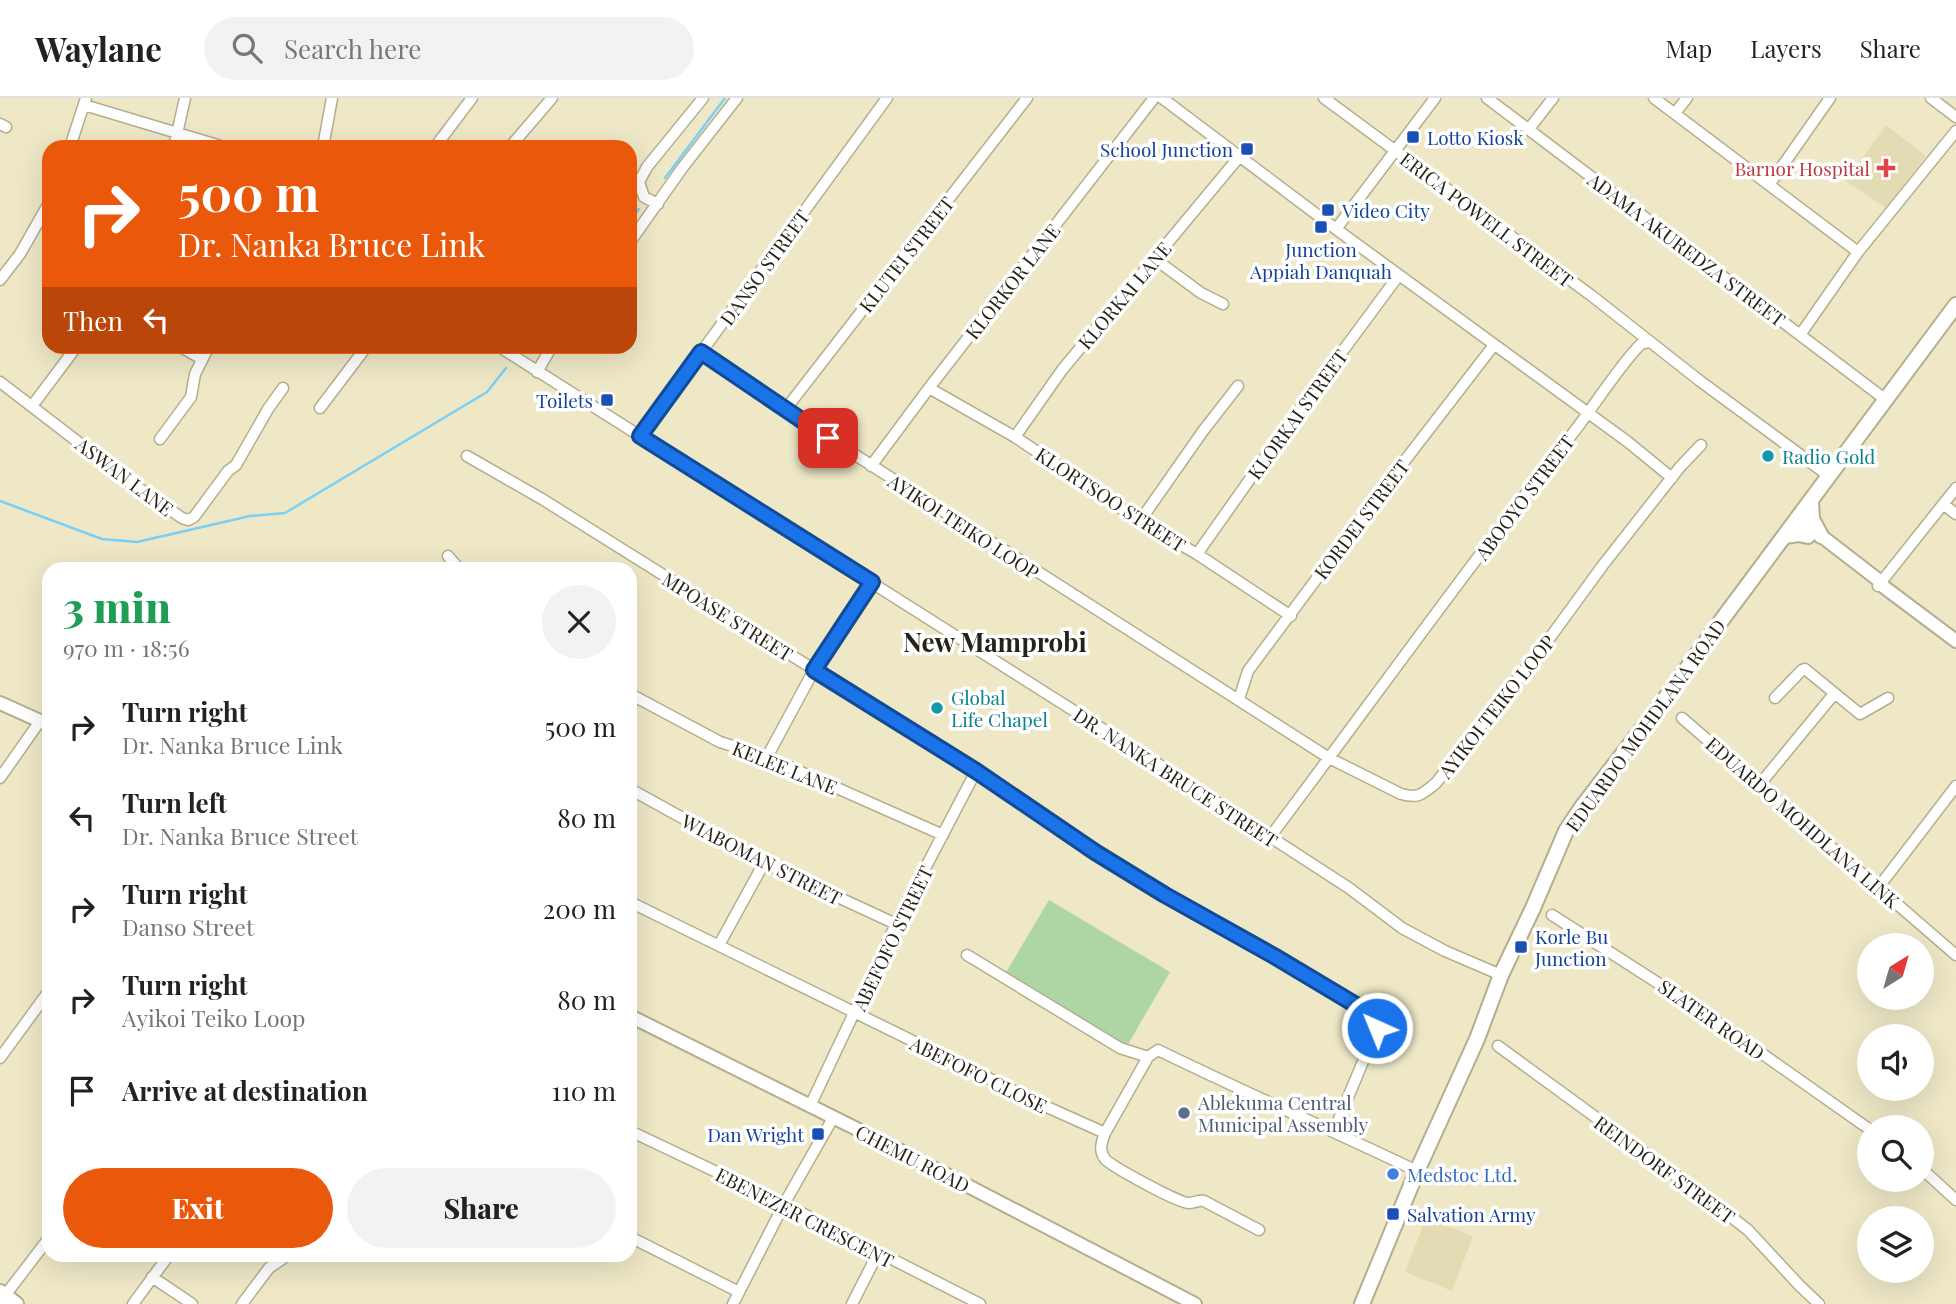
<!DOCTYPE html>
<html lang="en">
<head>
<meta charset="utf-8">
<style>
	:root { --surface:#fff; --page:#f2f2f2; --text:#222; --muted:#767676; --line:#e0e0e0; --accent:#ea580c }
	body { margin:0; font-family:"Playfair Display",serif; background:var(--page); color:var(--text); height:100vh; display:flex; flex-direction:column; font-size:26px; white-space:nowrap }
	* { box-sizing:border-box; margin:0 }
	p { font-size:23px; color:var(--muted) }
	.icon { flex:none; width:38px; height:38px; fill:none; stroke:currentColor; stroke-width:2; stroke-linecap:round; stroke-linejoin:round }
	.map { position:relative; flex:1; overflow:hidden }
	.panel { position:absolute; left:42px; top:464px; width:595px; height:700px; display:flex; flex-direction:column; background:var(--surface); border-radius:21px; box-shadow:0 7px 28px #0002 }
	.panel>* { flex:none }
	.hud { position:absolute; left:42px; top:42px; width:595px; height:214px; border-radius:21px; box-shadow:0 7px 28px #0002; background:#ea580c; color:#fff; overflow:hidden }
	.needle { width:46px; rotate:37deg }
	.controls { position:absolute; left:1857px; top:835px; display:grid; gap:14px }
	.controls a { display:grid; place-items:center; width:77px; height:77px; border-radius:50%; background:var(--surface); box-shadow:0 7px 28px #0002; font-size:35px }
	.pin { position:absolute; display:grid; place-items:center; width:60px; height:60px; color:#fff; margin:-30px; border-radius:14px; box-shadow:0 4px 10px #0006 }
	.me { position:absolute; width:77px; margin:-38px; rotate:316deg; stroke-linejoin:round; filter:drop-shadow(0 0 5px #0008) }
	.turn { display:flex; align-items:center; gap:24px; height:147px; padding:0 21px; font-size:32px }
	.turn .icon { width:91px; height:91px; stroke-width:2.5 }
	.turn b { display:block; font-size:49px; line-height:60px }
	.then { display:flex; align-items:center; height:66px; padding:0 21px; background:#0003; gap:14px; font-size:26px }
	.round { display:grid; place-items:center; flex:none; width:74px; height:74px; border-radius:37px; background:var(--page) }
	.headline { display:flex; align-items:center; justify-content:space-between; height:119px; padding:0 21px }
	h1 { font-size:42px; font-weight:800; line-height:52px; color:#1e9e55 }
	.action { display:flex; gap:14px; margin-top:auto; padding:14px 21px }
	.action a { flex:1; height:80px; border-radius:42px; background:var(--accent); color:#fff; font-size:28px; font-weight:800; line-height:80px; text-align:center }
	.action a+a { background:var(--page); color:var(--text) }
	ul { padding:0; list-style:none }
	li { display:flex; align-items:center; gap:21px; height:91px; padding:0 21px }
	li div { flex:1 }
	li b { display:block; font-size:26px }
	li em { font-style:normal }
	header { display:flex; align-items:center; gap:42px; box-sizing:border-box; height:98px; padding:0 35px; background:var(--surface); border-bottom:2px solid var(--line) }
	header strong { font-size:33px }
	nav { display:flex; gap:38px; margin-inline-start:auto; font-size:24px }
	.search { width:490px; height:63px; background:var(--page); display:flex; align-items:center; gap:18px; box-sizing:border-box; padding:0 24px; border-radius:38px; color:var(--muted); font-size:26px }
	.map>svg:first-child { display:block }
	.built { fill:#e3dbb3 }
	.green { fill:#aed6a4 }
	.lines { fill:none; stroke-linecap:round; stroke-linejoin:round }
	.stream { stroke:#79d0f6; stroke-width:2.5 }
	.minor-casing { stroke:#b4ae8f; stroke-width:13 }
	.tertiary-casing { stroke:#b4ae8f; stroke-width:16 }
	.secondary-casing { stroke:#b4ae8f; stroke-width:18 }
	.minor { stroke:#fff; stroke-width:10 }
	.tertiary { stroke:#fff; stroke-width:12 }
	.secondary { stroke:#fff; stroke-width:14 }
	.route-casing { stroke:#114b97; stroke-width:18 }
	.route { stroke:#1a73e8; stroke-width:12 }
	.transit-dot { fill:#1a4fb4; stroke:#fff; stroke-width:2.5 }
	.health-dot { fill:#e0444e; stroke:#fff; stroke-width:2.5 }
	.culture-dot { fill:#0f9aa8; stroke:#fff; stroke-width:2.5 }
	.service-dot { fill:#5c6f8a; stroke:#fff; stroke-width:2.5 }
	.shop-dot { fill:#3f7fe0; stroke:#fff; stroke-width:2.5 }
	.labels { text-anchor:middle; dominant-baseline:central; stroke-width:7; stroke-linejoin:round; paint-order:stroke }
	.transit-label { font-size:19px; fill:#164399; stroke:#fff; text-anchor:start }
	.health-label { font-size:19px; fill:#be3a42; stroke:#fff; text-anchor:end }
	.street-label { font-size:19px; fill:#252317; stroke:#fff }
	.culture-label { font-size:19px; fill:#0d838f; stroke:#fff; text-anchor:start }
	.service-label { font-size:19px; fill:#4e5e75; stroke:#fff; text-anchor:start }
	.shop-label { font-size:19px; fill:#366cbe; stroke:#fff; text-anchor:start }
	.district-label { font-size:26px; font-weight:bold; fill:#252317; stroke:#fff }
</style>
</head>
<body>
<header>
<strong>Waylane</strong>
<div class="search"><svg class="icon" aria-label="search" viewBox="0 0 24 24"><circle cx="10" cy="10" r="6"/><path d="M15 15l6 6"/></svg>Search here</div>
<nav><a>Map</a><a>Layers</a><a>Share</a></nav>
</header>
<div class="map">
<svg width="1956" height="1206" viewBox="0 0 1956 1206">
	<rect width="100%" height="100%" fill="#eee8c7"/>
	<path class="built" d="M1886,27L1926,58L1886,110L1846,83Z
		M1426,1120L1473,1138L1452,1193L1405,1174Z"/>
	<path class="green" d="M1049,802L1170,874L1127,948L1005,876Z"/>
	<g class="lines">
		<path class="stream" d="M665,80L725,0
			M630,122L639,111
			M0,403L102,441L137,444L250,418L285,415L487,294L506,270"/>
		<g class="minor-casing">
			<path id="minor" d="M1162,0L1336,131L1628,344L1672,380
				M1324,0L1592,198L1700,283L1829,378
				M1487,0L1886,302
				M1654,0L1858,154
				M1931,0L1956,19
				M84,7L224,49
				M1675,15L1687,0
				M0,26L6,29
				M1529,31L1553,0
				M70,49L86,0
				M174,49L185,0
				M323,49L332,0
				M435,49L472,0
				M510,49L552,0
				M1769,87L1830,0
				M658,106L644,99L639,84L647,69L703,0
				M1336,131L1435,0
				M630,144L683,69L737,0
				M1155,161L1201,195L1223,206
				M0,182L20,156L49,105
				M1800,237L1858,154L1956,33
				M179,248L202,261
				M498,248L1161,668L1349,790L1402,830L1445,853L1501,877
				M701,254L785,312L1329,660L1401,696C1419,701 1422,696 1436,685L1549,541L1603,467L1680,369L1701,347
				M537,274L552,248
				M0,284L130,384L182,420L188,422L194,419L228,373L236,367L268,311L283,290
				M929,290L1015,339L1140,423L1197,456L1291,518
				M32,308L77,248
				M320,310L367,248
				M785,312L1027,0
				M640,338L887,0
				M1015,339L1062,272L1239,59
				M160,341L191,299L195,276L209,248
				M467,358L542,401L976,673L1095,754L1165,797L1274,858L1375,919L1378,924L1377,930L1334,1033
				M871,368L929,290L1154,0
				M1943,406L1956,416
				M1140,423L1203,333L1238,288
				M1197,456L1296,316L1399,177
				M448,458L459,471
				M1878,488L1956,390
				M630,596L720,644L767,659L943,737
				M1775,600L1802,572L1805,571L1860,616L1888,600
				M1239,601L1248,573L1393,378L1494,247
				M1682,620L1956,857
				M767,659L814,572L871,484
				M0,680L40,623
				M1760,686L1834,596
				M630,691L764,765L896,826
				M1270,739C1370,606 1467,470 1570,339C1593,310 1612,278 1637,250L1641,246L1649,244
				M1878,790L1956,688
				M630,804L1047,1009L1105,1035
				M1552,817L1703,914L1869,1031
				M719,847L764,765
				M967,857L1120,950L1148,959
				M1498,948L1712,1104L1748,1132L1799,1187L1819,1206
				M0,960L49,893
				M810,1008L896,826L976,673
				M630,1033L784,1106L980,1206
				M1922,1071L1956,1102
				M1259,1132L1204,1103C1198,1102 1194,1105 1189,1105C1180,1106 1111,1068 1105,1061C1099,1053 1101,1045 1105,1035L1148,959L1158,952C1244,994 1331,1032 1417,1073
				M630,1139L739,1194
				M152,1179L192,1206
				M0,1204L49,1140
				M133,1206L169,1157
				M242,1206L269,1170L288,1157
				M733,1206L784,1106L833,1020
				M852,1206L878,1155"/>
		</g>
		<g class="tertiary-casing">
			<path id="tertiary" d="M1798,420L1881,484L1884,489L1956,543
				M0,605L49,627
				M630,918L899,1052L1195,1206"/>
		</g>
		<g class="secondary-casing">
			<path id="secondary" d="M1811,403L1812,421L1821,438
				M1785,438L1798,436L1808,438
				M0,1194L16,1206
				M1362,1206L1417,1073L1477,941L1501,877L1533,810L1566,733L1582,709L1665,601L1721,523L1956,207"/>
		</g>
		<use href="#minor" class="minor"/>
		<use href="#tertiary" class="tertiary"/>
		<use href="#secondary" class="secondary"/>
	</g>
	<g class="lines">
		<g class="route-casing">
			<path id="route" d="M828,340L701,254L640,338L872,484L814,572L976,673L1095,754L1165,797L1274,858L1376,919L1378,924L1377,930"/>
		</g>
		<use href="#route" class="route"/>
	</g>
	<g class="transit-dot">
		<rect x="1406" y="32" width="14" height="14" rx="3.5"/>
		<rect x="1240" y="44" width="14" height="14" rx="3.5"/>
		<rect x="1321" y="105" width="14" height="14" rx="3.5"/>
		<rect x="1314" y="122" width="14" height="14" rx="3.5"/>
		<rect x="600" y="295" width="14" height="14" rx="3.5"/>
		<rect x="1514" y="842" width="14" height="14" rx="3.5"/>
		<rect x="811" y="1029" width="14" height="14" rx="3.5"/>
		<rect x="1386" y="1109" width="14" height="14" rx="3.5"/>
	</g>
	<path class="health-dot" d="M1882.5 59.5h7v7h7v7h-7v7h-7v-7h-7v-7h7z"/>
	<g class="culture-dot">
		<circle cx="1768" cy="358" r="7"/>
		<circle cx="937" cy="610" r="7"/>
	</g>
	<circle class="service-dot" cx="1184" cy="1015" r="7"/>
	<circle class="shop-dot" cx="1393" cy="1076" r="7"/>
	<g class="labels">
		<g class="transit-label">
			<text x="1427" y="39">Lotto Kiosk</text>
			<text x="1233" y="51" text-anchor="end">School Junction</text>
			<text x="1342" y="112">Video City</text>
			<text x="1321" y="151" text-anchor="middle">Junction<tspan x="1321" dy="22">Appiah Danquah</tspan></text>
			<text x="593" y="302" text-anchor="end">Toilets</text>
			<text x="1535" y="838">Korle Bu<tspan x="1535" dy="22">Junction</tspan></text>
			<text x="804" y="1036" text-anchor="end">Dan Wright</text>
			<text x="1407" y="1116">Salvation Army</text>
		</g>
		<g class="health-label">
			<text x="1870" y="70">Barnor Hospital</text>
		</g>
		<g class="street-label">
			<text transform="translate(1487 121) rotate(37)">ERICA POWELL STREET</text>
			<text transform="translate(1687 151) rotate(37)">ADAMA AKUREDZA STREET</text>
			<text transform="translate(906 156) rotate(-52)">KLUTEI STREET</text>
			<text transform="translate(764 169) rotate(-54)">DANSO STREET</text>
			<text transform="translate(1012 183) rotate(-52)">KLORKOR LANE</text>
			<text transform="translate(1124 197) rotate(-50)">KLORKAI LANE</text>
			<text transform="translate(1297 316) rotate(-54)">KLORKAI STREET</text>
			<text transform="translate(125 378) rotate(37)">ASWAN LANE</text>
			<text transform="translate(1524 399) rotate(-53)">ABOOYO STREET</text>
			<text transform="translate(1111 401) rotate(33)">KLORTSOO STREET</text>
			<text transform="translate(1361 421) rotate(-53)">KORDEI STREET</text>
			<text transform="translate(964 428) rotate(33)">AYIKOI TEIKO LOOP</text>
			<text transform="translate(728 518) rotate(32)">MPOASE STREET</text>
			<text transform="translate(1496 608) rotate(-52)">AYIKOI TEIKO LOOP</text>
			<text transform="translate(1645 627) rotate(-54)">EDUARDO MOHDLANA ROAD</text>
			<text transform="translate(785 669) rotate(22)">KELEE LANE</text>
			<text transform="translate(1176 679) rotate(33)">DR. NANKA BRUCE STREET</text>
			<text transform="translate(1803 724) rotate(41)">EDUARDO MOHDLANA LINK</text>
			<text transform="translate(762 761) rotate(27)">WIABOMAN STREET</text>
			<text transform="translate(892 840) rotate(-64)">ABEFOFO STREET</text>
			<text transform="translate(1712 921) rotate(35)">SLATER ROAD</text>
			<text transform="translate(979 976) rotate(26)">ABEFOFO CLOSE</text>
			<text transform="translate(913 1060) rotate(27)">CHEMU ROAD</text>
			<text transform="translate(1665 1071) rotate(36)">REINDORF STREET</text>
			<text transform="translate(805 1119) rotate(27)">EBENEZER CRESCENT</text>
		</g>
		<g class="culture-label">
			<text x="1782" y="358">Radio Gold</text>
			<text x="951" y="599">Global<tspan x="951" dy="22">Life Chapel</tspan></text>
		</g>
		<g class="service-label">
			<text x="1198" y="1004">Ablekuma Central<tspan x="1198" dy="22">Municipal Assembly</tspan></text>
		</g>
		<g class="shop-label">
			<text x="1407" y="1076">Medstoc Ltd.</text>
		</g>
		<g class="district-label">
			<text x="995" y="543">New Mamprobi</text>
		</g>
	</g>
</svg>
<div class="controls">
<a><svg class="needle" viewBox="-14 -14 28 28"><path d="M0-13l5 13h-10z" fill="#e53935"/><path d="M0 13l5-13h-10z" fill="#767676"/></svg></a>
<a><svg class="icon" aria-label="sound" viewBox="0 0 24 24"><path d="M4 9h4l5-4v14l-5-4H4zM17 9q2 3 0 6"/></svg></a>
<a><svg class="icon" aria-label="search" viewBox="0 0 24 24"><circle cx="10" cy="10" r="6"/><path d="M15 15l6 6"/></svg></a>
<a><svg class="icon" aria-label="layers" viewBox="0 0 24 24"><path d="M12 4l9 5-9 5-9-5zM3 14l9 5 9-5"/></svg></a>
</div>
<div class="pin" style="left:828px;top:340px;background:#d93025"><svg class="icon" aria-label="arrive" viewBox="0 0 24 24"><path d="M6 21V4h12l-3 4 3 4H6"/></svg></div>
<svg class="me" style="left:1377px;top:930px" viewBox="-20 -20 40 40"><circle r="17" fill="#1a73e8" stroke="#fff" stroke-width="3"/><path d="M0-11L8 9 0 5-8 9z" fill="#fff"/></svg>
<div class="hud">
<div class="turn"><svg class="icon" aria-label="right" viewBox="0 0 24 24"><path d="M7 20v-9h11M14 6l5 5-5 5"/></svg><div><b>500 m</b>Dr. Nanka Bruce Link</div></div>
<div class="then">Then<svg class="icon" aria-label="left" viewBox="0 0 24 24"><path d="M17 20v-9H6M10 6l-5 5 5 5"/></svg></div>
</div>
<section class="panel">
<div class="headline"><div><h1>3 min</h1><p>970 m · 18:56</p></div><a class="round"><svg class="icon" aria-label="close" viewBox="0 0 24 24"><path d="M6 6l12 12M18 6L6 18"/></svg></a></div>
<ul>
<li><svg class="icon" aria-label="right" viewBox="0 0 24 24"><path d="M7 20v-9h11M14 6l5 5-5 5"/></svg><div><b>Turn right</b><p>Dr. Nanka Bruce Link</p></div><em>500 m</em></li>
<li><svg class="icon" aria-label="left" viewBox="0 0 24 24"><path d="M17 20v-9H6M10 6l-5 5 5 5"/></svg><div><b>Turn left</b><p>Dr. Nanka Bruce Street</p></div><em>80 m</em></li>
<li><svg class="icon" aria-label="right" viewBox="0 0 24 24"><path d="M7 20v-9h11M14 6l5 5-5 5"/></svg><div><b>Turn right</b><p>Danso Street</p></div><em>200 m</em></li>
<li><svg class="icon" aria-label="right" viewBox="0 0 24 24"><path d="M7 20v-9h11M14 6l5 5-5 5"/></svg><div><b>Turn right</b><p>Ayikoi Teiko Loop</p></div><em>80 m</em></li>
<li><svg class="icon" aria-label="arrive" viewBox="0 0 24 24"><path d="M6 21V4h12l-3 4 3 4H6"/></svg><div><b>Arrive at destination</b></div><em>110 m</em></li>
</ul>
<div class="action"><a>Exit</a><a>Share</a></div>
</section>
</div>
</body>
</html>
